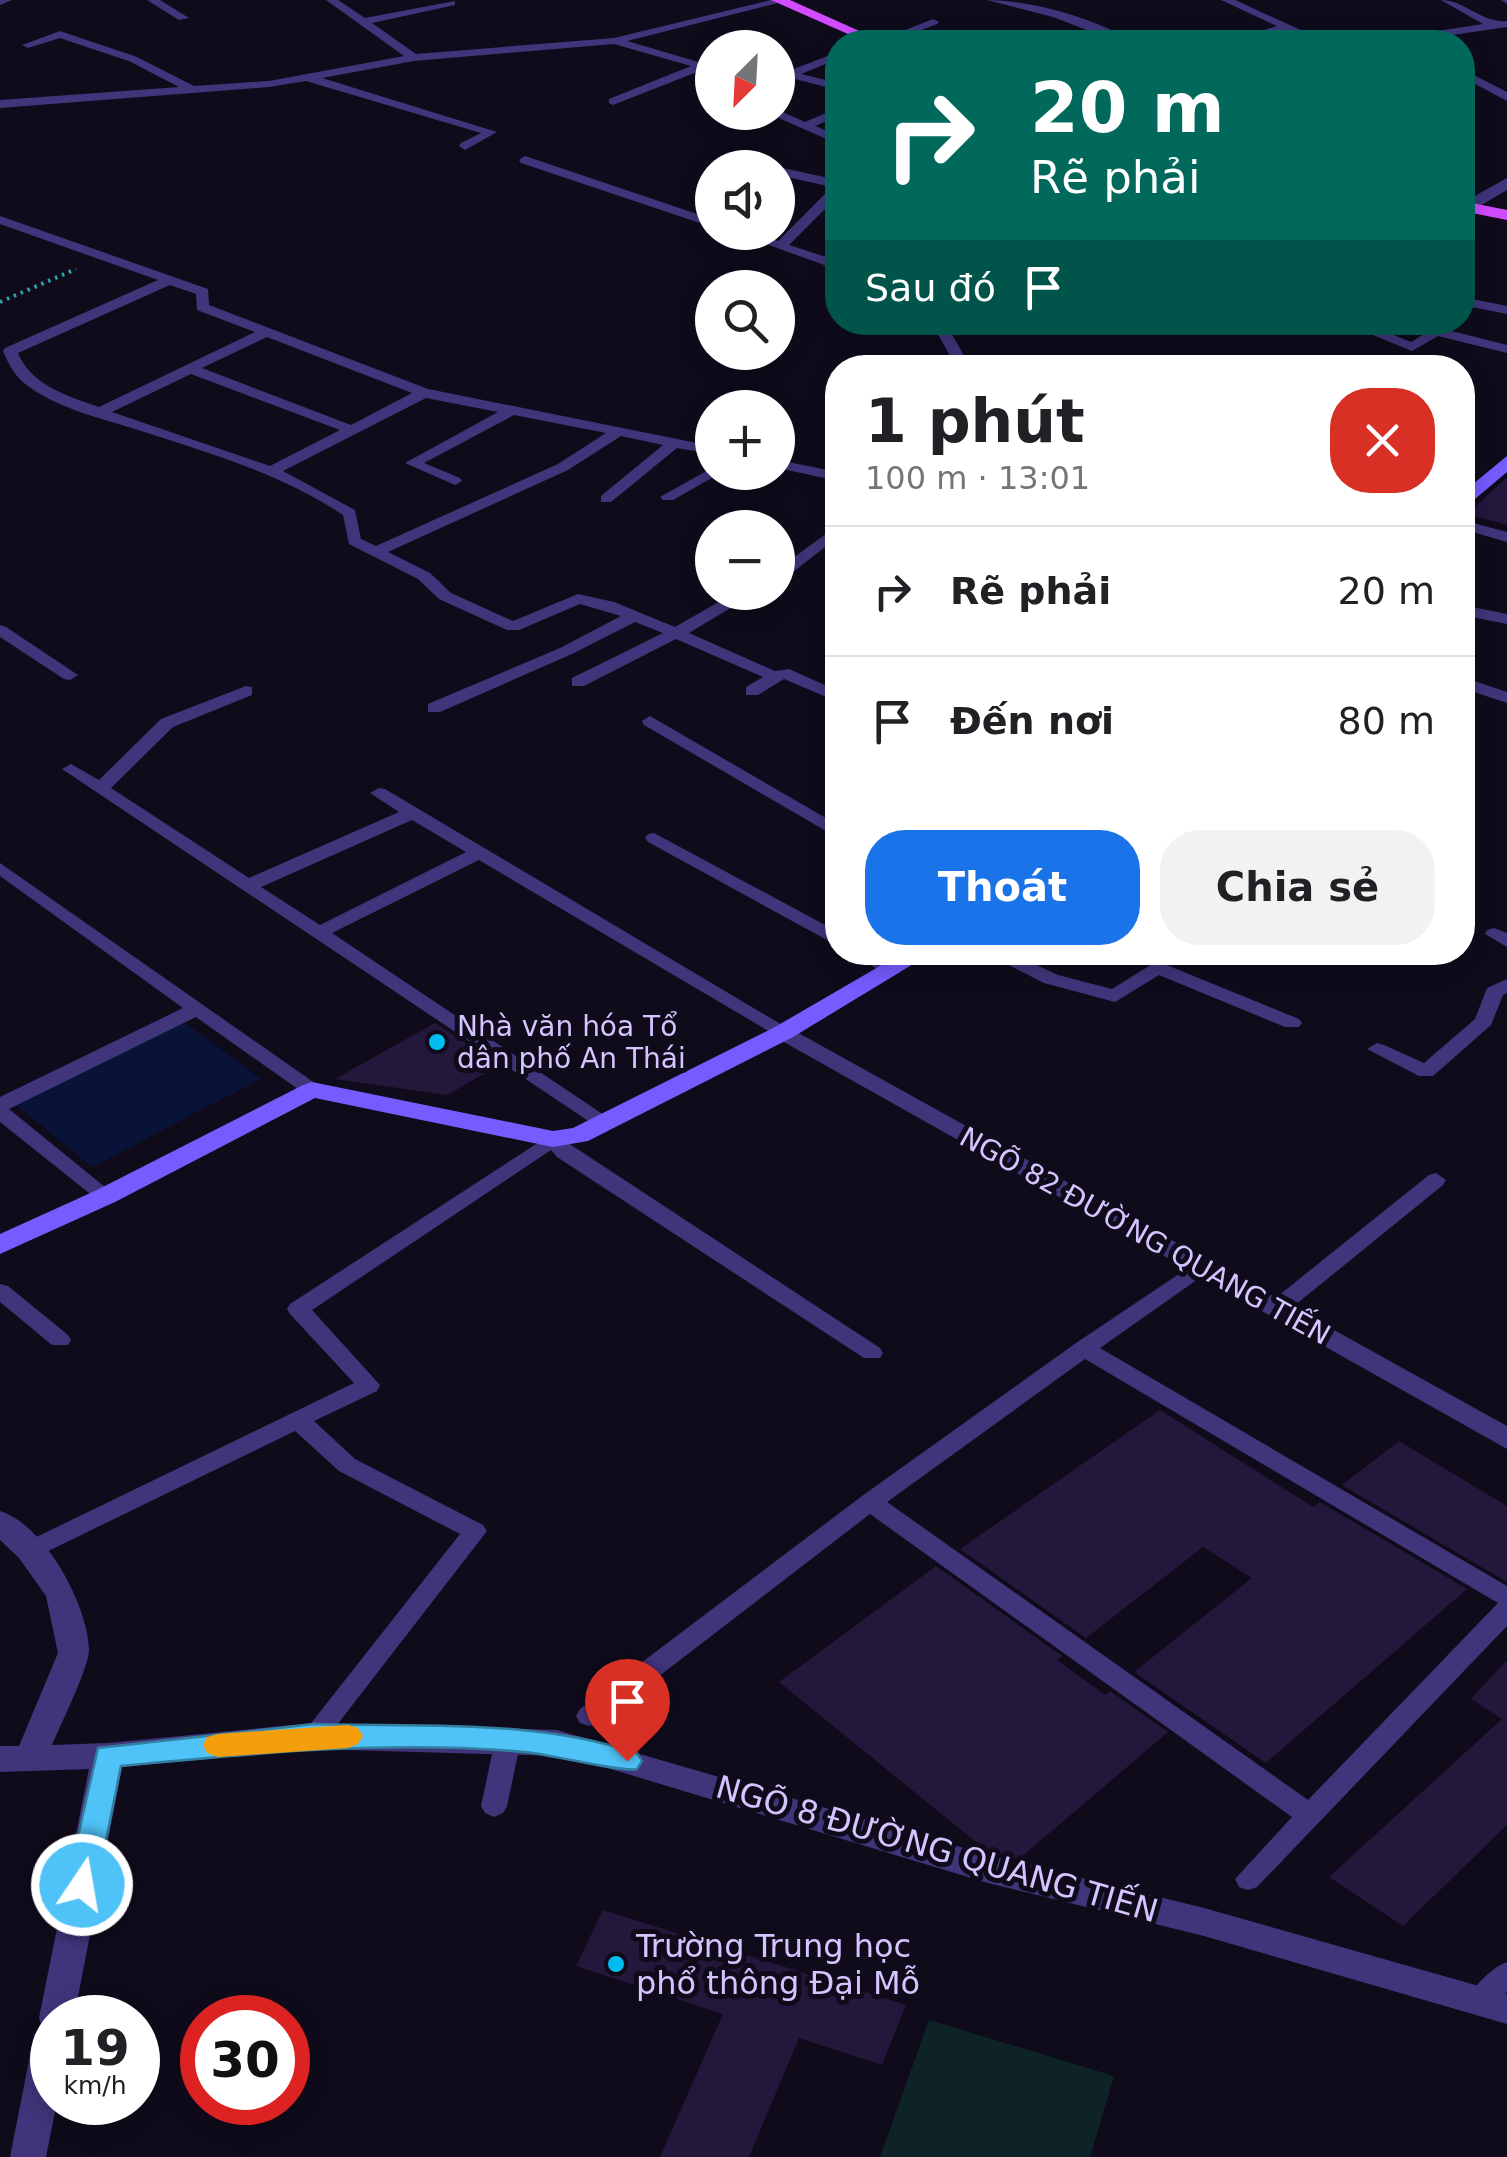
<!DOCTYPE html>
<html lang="vi">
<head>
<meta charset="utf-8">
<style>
	:root { --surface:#fff; --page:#f2f2f2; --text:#202124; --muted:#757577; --line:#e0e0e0; --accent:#1a73e8 }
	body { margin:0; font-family:"DejaVu Sans",sans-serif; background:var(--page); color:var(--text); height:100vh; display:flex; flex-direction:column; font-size:38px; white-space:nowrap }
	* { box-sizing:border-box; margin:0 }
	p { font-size:32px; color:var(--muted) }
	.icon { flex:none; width:55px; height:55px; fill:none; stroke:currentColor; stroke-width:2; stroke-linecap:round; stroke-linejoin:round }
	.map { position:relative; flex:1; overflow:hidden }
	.sheet { position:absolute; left:825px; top:355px; width:650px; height:610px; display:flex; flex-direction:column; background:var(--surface); border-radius:40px; box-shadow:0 5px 25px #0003 }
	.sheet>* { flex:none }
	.top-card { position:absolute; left:825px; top:30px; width:650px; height:305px; border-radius:40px; box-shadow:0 5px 25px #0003; background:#00695c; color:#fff; overflow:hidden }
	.needle { width:65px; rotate:204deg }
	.buttons { position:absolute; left:695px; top:30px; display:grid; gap:20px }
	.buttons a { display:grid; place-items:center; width:100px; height:100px; border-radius:50%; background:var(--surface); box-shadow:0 5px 25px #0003; font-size:50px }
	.speed { position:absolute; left:30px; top:1995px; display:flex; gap:20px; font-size:50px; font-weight:700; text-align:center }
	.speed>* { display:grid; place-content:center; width:130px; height:130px; border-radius:50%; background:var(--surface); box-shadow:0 5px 25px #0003; line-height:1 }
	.speed small { font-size:25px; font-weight:400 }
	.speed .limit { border:15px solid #d22; background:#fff; color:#111 }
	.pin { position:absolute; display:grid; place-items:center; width:85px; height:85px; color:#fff; margin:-102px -42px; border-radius:50% 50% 50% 0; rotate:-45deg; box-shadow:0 0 10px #0007 }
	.pin .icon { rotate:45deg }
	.me { position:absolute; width:110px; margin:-55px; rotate:12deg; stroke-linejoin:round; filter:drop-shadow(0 0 8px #0008) }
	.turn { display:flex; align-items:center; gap:35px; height:210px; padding:0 40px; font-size:45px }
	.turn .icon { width:130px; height:130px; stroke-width:2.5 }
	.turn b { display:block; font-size:70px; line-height:85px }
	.then { display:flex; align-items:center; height:95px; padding:0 40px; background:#0003; gap:20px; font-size:38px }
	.round { display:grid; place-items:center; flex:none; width:105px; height:105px; border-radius:40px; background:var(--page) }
	.summary { display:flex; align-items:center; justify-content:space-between; height:170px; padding:0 40px }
	h1 { font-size:60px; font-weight:700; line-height:75px }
	.button { display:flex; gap:20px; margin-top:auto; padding:20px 40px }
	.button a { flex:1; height:115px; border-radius:40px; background:var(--accent); color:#fff; font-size:40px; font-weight:700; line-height:115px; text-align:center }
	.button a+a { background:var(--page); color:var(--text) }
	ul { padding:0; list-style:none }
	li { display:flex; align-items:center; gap:30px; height:130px; padding:0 40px; border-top:2px solid var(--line) }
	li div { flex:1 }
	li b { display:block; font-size:38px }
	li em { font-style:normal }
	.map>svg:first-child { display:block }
	.green { fill:#0e2325 }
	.water { fill:#081337 }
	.building { fill:#23173c }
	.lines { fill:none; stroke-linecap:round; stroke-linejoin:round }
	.path { stroke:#2ca5ad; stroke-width:4; stroke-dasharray:2.5 5; stroke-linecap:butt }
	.lane { fill:#40357b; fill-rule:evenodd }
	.street { fill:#40357b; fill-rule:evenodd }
	.secondary { fill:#745cff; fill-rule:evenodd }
	.primary { fill:#d24cff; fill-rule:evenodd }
	.route { fill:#4fc3f7; stroke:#337fa1; stroke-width:2.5 }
	.slow { fill:#f59e0b }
	.poi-dot { fill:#00bbf0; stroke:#100b1b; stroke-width:4 }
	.labels { text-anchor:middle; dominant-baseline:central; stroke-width:10; stroke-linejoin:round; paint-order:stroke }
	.poi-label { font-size:28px; fill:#d3c5ff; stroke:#100b1b; text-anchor:start }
	.street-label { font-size:28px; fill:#d3c5ff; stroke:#100b1b }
	.near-street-label { font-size:32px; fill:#d3c5ff; stroke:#100b1b }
	.near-poi-label { font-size:32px; fill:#d3c5ff; stroke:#100b1b; text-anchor:start }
</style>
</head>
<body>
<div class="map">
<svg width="1507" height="2157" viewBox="0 0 1507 2157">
	<rect width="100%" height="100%" fill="#100b1b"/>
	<path class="green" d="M929,2020L1114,2076L1090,2157H880Z"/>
	<path class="water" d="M181,1020L261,1079L92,1167L14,1103Z"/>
	<path class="building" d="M1507,477V525L1467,514L1506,478Z
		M435,1023L499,1065L447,1095L335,1079Z
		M1160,1410L1313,1507L1320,1502L1467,1589L1266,1763L1134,1672L1252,1578L1203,1547L1086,1638L960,1549Z
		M1399,1441L1507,1506V1582L1342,1485Z
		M936,1566L1062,1656L1057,1660L1105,1695L1110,1691L1168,1732L1019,1859L987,1851L779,1682Z
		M1507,1660V1825L1403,1926L1329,1877L1502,1719L1471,1699Z
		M603,1910L906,2005L882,2065L799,2038L749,2157H660L723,2014L576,1966Z"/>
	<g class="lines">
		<path class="path" d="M0,302L76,269"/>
		<path class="lane" d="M0,0H12L0,5Z
			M147,0H160L189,18L179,20Z
			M326,0H338L365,18L455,1V5L372,23L416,54L614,38L771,0H790L627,41L712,66V72L702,70L613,105L609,103V99L691,66L614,44L414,61L322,78L497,132L465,150L459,146L461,143L481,133L306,81L269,87L0,108V100L179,87L129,61L60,38L28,48L22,45L60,31L137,57L194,86L269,81L404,56Z
			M987,0C1030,0 1096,18 1133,42H1118L1053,17Z
			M1221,0H1235L1327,42C1311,43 1300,32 1286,31C1268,30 1247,42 1227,42L1277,26Z
			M1441,0C1465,0 1483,24 1507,21V27L1404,42H1380L1385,39L1483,24Z
			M1501,0H1507V4Z
			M933,19L939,22L937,24L890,42H875Z
			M1063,30L1069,33L1067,35L1047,42H1032Z
			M838,52V59L801,74L838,83V90L791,78L778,82V75Z
			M1462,69L1507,92V101L1462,77Z
			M838,108V116L815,126L838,135V144L765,112L778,110L805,122Z
			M525,156L712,219V227L521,163L519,160Z
			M778,167L838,180V196L789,245L838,261V270L733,232H753L778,241L832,187L778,175Z
			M0,216L208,289L209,305L428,389L712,446V454L677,448L611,502H601V496L663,445L621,436L568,470L388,552L430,573L451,593L513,621L578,594L614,602L675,627L736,592H757L689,633L775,671L789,669L838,691V702L784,679L758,695H746V687L763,677L676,639L584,686H572V678L663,633L635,622L572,654L440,712H428V704L560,648L621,616L580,604L519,630H507L439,599L418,579L349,544L343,515C280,473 209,453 138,430C100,418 55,408 24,383C14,375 8,363 3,351L5,348L158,280L0,224ZM170,285L196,294L197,310L255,332L99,407C67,396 31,385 18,353ZM267,337L412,393L351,425L202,368ZM191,374L340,430L270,466L112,412ZM426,398L498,412L405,463L455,485L462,481L460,478L424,463L514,415L606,433L558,464L376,546L361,539L355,510L283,471Z
			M1462,297L1507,306V314L1462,305Z
			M931,322H945L971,368H957Z
			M1341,322H1361L1411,342L1436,327L1507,345V353L1438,336L1412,351Z
			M778,460L838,472V481L778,468Z
			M712,468V472H719L717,475L673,500H663L660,497Z
			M1462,520L1507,532V542L1462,529Z
			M838,525V537L784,579L778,581V569Z
			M1462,605L1507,614V624L1462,615Z
			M0,625L6,627L78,675L70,680L64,679L0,637Z
			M1462,677L1507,692V703L1462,688Z
			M246,686L252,687V695L173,727L111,788L249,878L399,812L370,793L379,788L385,789L794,1032L791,1036H777L479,860L332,933L616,1123L606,1129L599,1128L62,769L71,764L99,780L161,719ZM412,820L466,852L320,925L261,887Z
			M650,716L838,825V838L644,725L642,721Z
			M654,833L838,932V946L648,842L645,838L648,834Z
			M0,863L319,1086L322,1090L319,1094H305L196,1017L9,1109L116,1196L106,1203L99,1201L0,1122V1097L183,1008L0,876Z
			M1494,928L1507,933V947L1485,934L1487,930Z
			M852,952H875L901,970L898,974H884Z
			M983,952H1009L1058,975L1112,989L1157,961L1299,1019L1302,1023L1299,1027H1285L1159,975L1115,1002L1044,983Z
			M1507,979V993L1503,995L1491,1025L1433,1076H1419L1367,1049L1377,1043L1384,1045L1424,1063L1475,1019L1487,988Z
			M553,1133L880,1348L883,1353L880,1358H864L557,1157L551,1150L312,1310L380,1385L377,1391L314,1421L355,1459L483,1525L487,1531L323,1743L314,1746L305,1743L301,1736L460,1534L339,1471L295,1431L38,1556L30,1559L22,1556L18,1550L22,1544L354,1383L290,1314L287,1309L290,1304Z
			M1436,1173L1446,1180L1443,1185L1284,1314H1268L1265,1309L1268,1304L1429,1175Z
			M1200,1260L1211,1267L1208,1272L1100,1348L1507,1586V1626L1257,1887L1248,1890L1239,1887L1235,1879L1292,1817L870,1514L598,1723L589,1726L580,1723L576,1716L580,1709L862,1496L1076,1343ZM1085,1359L1498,1603L1308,1800L887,1502Z
			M0,1284L8,1286L68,1335L71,1340L68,1345H52L0,1302Z
			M508,1730L517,1733L521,1740L507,1806L503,1813L494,1817L485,1813L481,1806L495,1740L499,1733Z
			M1507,1962V1992C1495,2004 1488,2016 1470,2009L1466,2001C1474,1986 1491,1968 1507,1962Z"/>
		<path class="street" d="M1507,178V190L1473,210L1462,211V203Z
			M784,1025L1507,1426V1449L775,1037L772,1032L775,1027Z
			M0,1511C45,1525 88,1605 89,1650C89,1667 60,1726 52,1745L108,1743L314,1723L557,1730L988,1855L1204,1908L1507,1994V2024L1204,1936L988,1883L591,1763L557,1756L314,1749L122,1767L74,2018H52V2102H57L46,2157H10L34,2035L41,2024L39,2018L89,1769L0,1772V1746H19L58,1653L46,1596L19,1558L0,1540Z"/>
		<path class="secondary" d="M1507,456V472L1462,510V493Z
			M904,952H933L793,1037L588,1141L553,1147L315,1098L115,1202L0,1254V1234L97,1190L303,1085L312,1082L553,1131L573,1128L775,1027Z"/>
		<path class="primary" d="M771,0H790L884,42H866Z
			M1462,201L1507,210V220L1462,211Z"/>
	</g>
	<path class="route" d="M314,1724C422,1727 534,1719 637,1753L642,1761L637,1769C624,1773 549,1754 525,1752C390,1740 255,1753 121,1766L97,1885L93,1894L82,1898L71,1894L67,1885L98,1748Z"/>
	<path class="slow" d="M348,1725L358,1728L363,1736L358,1744L348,1748L218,1757L207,1753L203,1745L207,1737L218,1734Z"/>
	<g class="poi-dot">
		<circle cx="437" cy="1042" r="10"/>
		<circle cx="616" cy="1964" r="10"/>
	</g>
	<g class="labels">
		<g class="poi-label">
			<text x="457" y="1026">Nhà văn hóa Tổ<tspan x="457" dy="32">dân phố An Thái</tspan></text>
		</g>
		<g class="street-label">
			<text transform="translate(1145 1236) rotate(29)">NGÕ 82 ĐƯỜNG QUANG TIẾN</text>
		</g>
		<g class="near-street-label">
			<text transform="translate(937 1849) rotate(16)">NGÕ 8 ĐƯỜNG QUANG TIẾN</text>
		</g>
		<g class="near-poi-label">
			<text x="636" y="1946">Trường Trung học<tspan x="636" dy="37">phổ thông Đại Mỗ</tspan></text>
		</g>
	</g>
</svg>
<div class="buttons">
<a><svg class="needle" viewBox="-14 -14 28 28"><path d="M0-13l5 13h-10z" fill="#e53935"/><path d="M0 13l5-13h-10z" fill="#757577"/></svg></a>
<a><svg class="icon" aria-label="sound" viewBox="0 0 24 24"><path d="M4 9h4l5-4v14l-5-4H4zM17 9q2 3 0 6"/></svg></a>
<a><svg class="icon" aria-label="search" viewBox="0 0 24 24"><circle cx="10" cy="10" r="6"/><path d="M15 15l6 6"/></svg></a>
<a>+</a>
<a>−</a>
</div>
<div class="speed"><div>19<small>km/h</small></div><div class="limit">30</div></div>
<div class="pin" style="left:627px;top:1761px;background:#d93025"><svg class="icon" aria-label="arrive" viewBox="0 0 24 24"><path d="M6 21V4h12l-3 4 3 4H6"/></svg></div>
<svg class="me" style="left:82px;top:1885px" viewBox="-20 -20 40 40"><circle r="17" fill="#4fc3f7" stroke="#fff" stroke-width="3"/><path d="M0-11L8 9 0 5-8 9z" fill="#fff"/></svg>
<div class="top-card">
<div class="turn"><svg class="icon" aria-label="right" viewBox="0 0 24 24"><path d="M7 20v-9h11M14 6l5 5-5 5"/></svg><div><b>20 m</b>Rẽ phải</div></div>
<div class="then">Sau đó<svg class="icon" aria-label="arrive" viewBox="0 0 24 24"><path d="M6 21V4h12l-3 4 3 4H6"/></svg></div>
</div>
<section class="sheet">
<div class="summary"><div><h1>1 phút</h1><p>100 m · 13:01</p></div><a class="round" style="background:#d93025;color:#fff"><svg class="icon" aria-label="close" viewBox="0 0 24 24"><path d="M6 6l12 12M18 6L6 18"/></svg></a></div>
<ul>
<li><svg class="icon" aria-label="right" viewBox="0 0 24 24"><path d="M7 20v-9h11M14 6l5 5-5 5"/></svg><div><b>Rẽ phải</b></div><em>20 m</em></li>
<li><svg class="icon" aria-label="arrive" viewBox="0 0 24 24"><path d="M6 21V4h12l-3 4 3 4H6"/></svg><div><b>Đến nơi</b></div><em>80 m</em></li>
</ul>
<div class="button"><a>Thoát</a><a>Chia sẻ</a></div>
</section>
</div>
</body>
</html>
